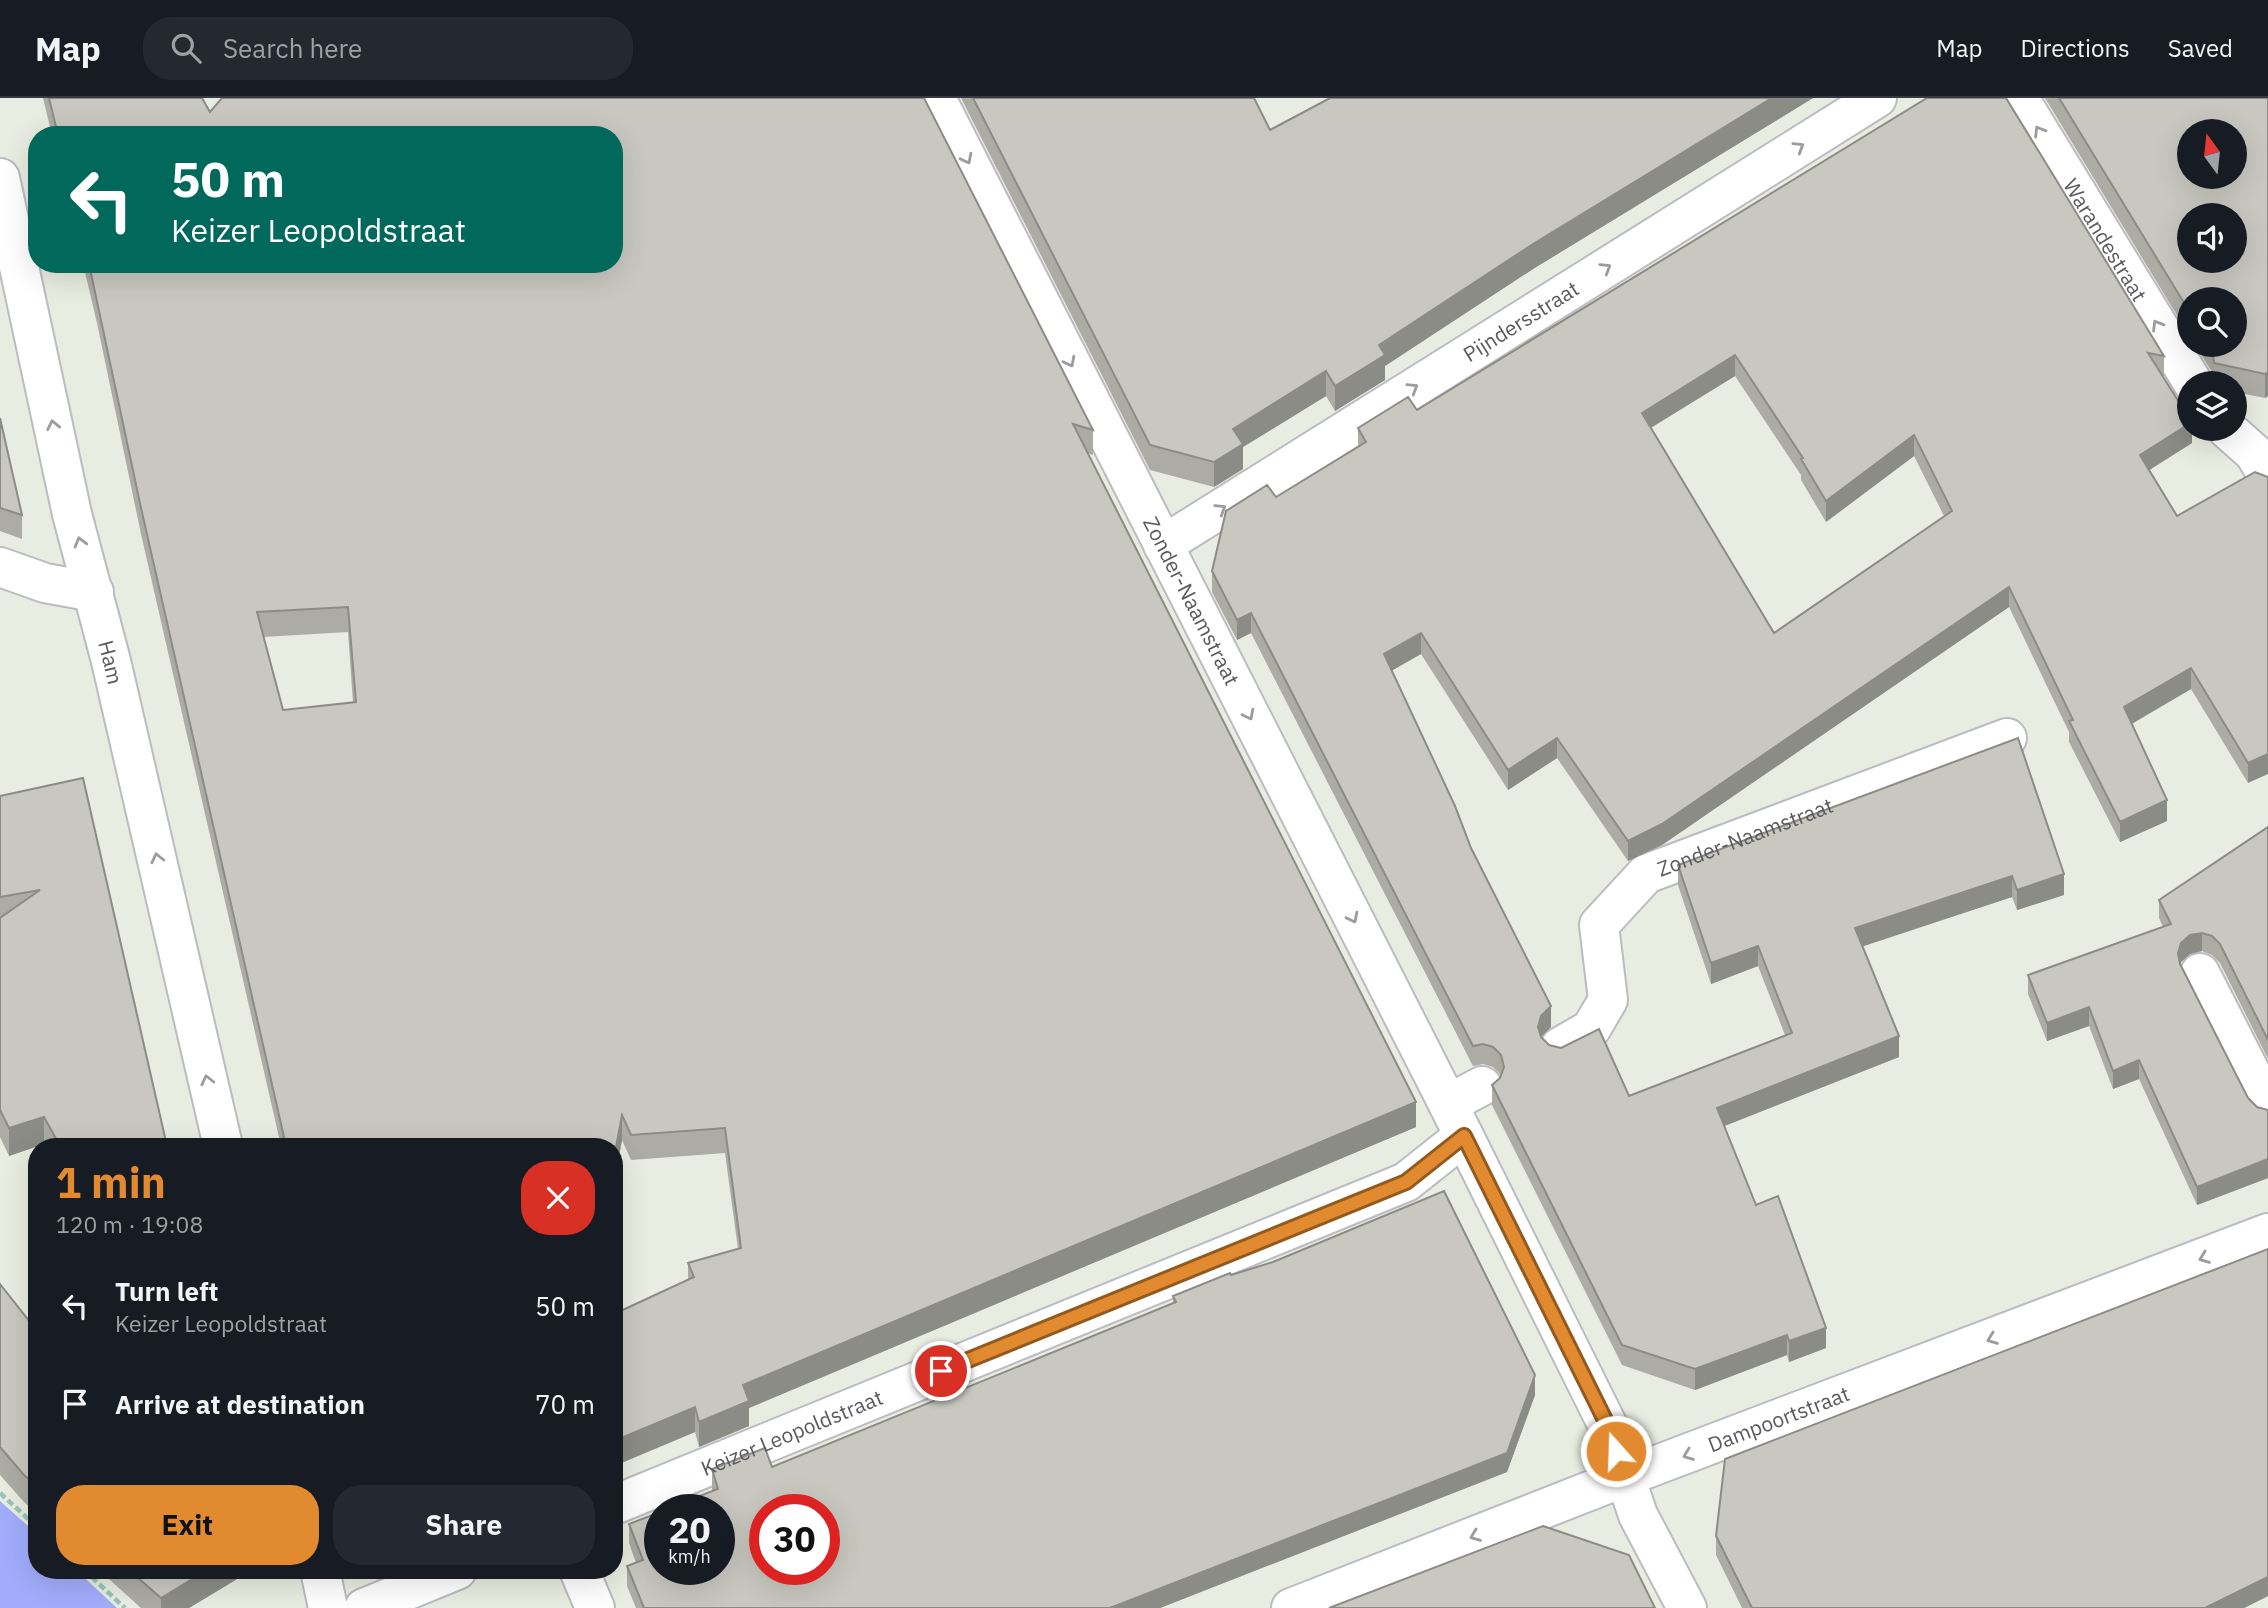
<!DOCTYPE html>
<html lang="en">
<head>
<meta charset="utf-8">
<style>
	:root { --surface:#171b24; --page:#242831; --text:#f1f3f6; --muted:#9ea1a6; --line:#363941; --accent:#e28a30 }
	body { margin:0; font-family:"IBM Plex Sans",sans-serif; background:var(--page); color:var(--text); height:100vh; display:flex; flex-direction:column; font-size:26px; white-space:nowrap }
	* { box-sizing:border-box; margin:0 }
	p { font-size:23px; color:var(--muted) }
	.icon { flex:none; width:38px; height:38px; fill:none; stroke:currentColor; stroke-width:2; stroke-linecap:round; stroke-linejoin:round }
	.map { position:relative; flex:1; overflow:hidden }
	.details { position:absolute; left:28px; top:1040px; width:595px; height:441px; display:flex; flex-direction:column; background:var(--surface); border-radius:28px; box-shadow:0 7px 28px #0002 }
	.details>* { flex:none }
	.guide { position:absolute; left:28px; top:28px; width:595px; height:147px; border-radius:28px; box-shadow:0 7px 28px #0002; background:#00695c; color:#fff; overflow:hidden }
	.needle { width:46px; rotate:345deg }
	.fabs { position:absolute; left:2177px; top:21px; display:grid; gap:14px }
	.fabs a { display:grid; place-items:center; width:70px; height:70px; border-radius:50%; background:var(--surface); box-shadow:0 7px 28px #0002; font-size:35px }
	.speed { position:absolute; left:644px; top:1396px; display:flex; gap:14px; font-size:35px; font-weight:700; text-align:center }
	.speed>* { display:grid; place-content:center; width:91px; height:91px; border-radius:50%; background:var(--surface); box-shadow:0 7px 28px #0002; line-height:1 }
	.speed small { font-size:18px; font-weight:400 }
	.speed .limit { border:10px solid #d22; background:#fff; color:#111 }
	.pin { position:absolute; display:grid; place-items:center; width:60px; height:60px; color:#fff; margin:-30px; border:4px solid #fff; border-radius:50%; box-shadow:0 2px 7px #0007 }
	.me { position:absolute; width:77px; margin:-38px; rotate:340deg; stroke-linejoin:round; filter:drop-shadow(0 0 5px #0008) }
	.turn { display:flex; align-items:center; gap:24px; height:147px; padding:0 28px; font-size:32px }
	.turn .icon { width:91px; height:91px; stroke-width:2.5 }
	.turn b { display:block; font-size:49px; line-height:60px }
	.round { display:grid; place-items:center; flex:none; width:74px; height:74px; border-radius:28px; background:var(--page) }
	.head { display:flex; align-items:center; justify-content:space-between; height:119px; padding:0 28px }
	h1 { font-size:42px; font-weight:700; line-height:52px; color:var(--accent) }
	.cta { display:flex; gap:14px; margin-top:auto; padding:14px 28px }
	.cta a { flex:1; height:80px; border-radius:28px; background:var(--accent); color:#111; font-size:28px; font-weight:700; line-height:80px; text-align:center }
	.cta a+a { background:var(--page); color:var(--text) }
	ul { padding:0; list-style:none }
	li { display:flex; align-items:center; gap:21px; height:98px; padding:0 28px }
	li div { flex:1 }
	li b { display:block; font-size:26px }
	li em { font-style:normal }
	header { display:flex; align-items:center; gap:42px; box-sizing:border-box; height:98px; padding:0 35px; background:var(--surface); border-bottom:2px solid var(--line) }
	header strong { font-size:33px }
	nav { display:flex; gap:38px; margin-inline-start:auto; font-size:24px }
	.search { width:490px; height:63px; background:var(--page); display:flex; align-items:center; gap:18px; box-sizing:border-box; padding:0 24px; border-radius:28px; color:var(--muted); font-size:26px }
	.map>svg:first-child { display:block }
	.water { fill:#a1adfc }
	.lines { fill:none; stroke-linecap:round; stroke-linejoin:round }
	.minor-casing { stroke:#bbbbc2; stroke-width:42 }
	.path { stroke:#98c5b8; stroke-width:4.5; stroke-dasharray:7 3.5; stroke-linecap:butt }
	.minor { stroke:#fff; stroke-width:38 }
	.wall { fill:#acaca5; fill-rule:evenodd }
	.shaded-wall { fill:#8c8c86 }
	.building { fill:#c8c8c0; stroke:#8c8c86; stroke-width:2; fill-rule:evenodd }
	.oneway { stroke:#9b9ba0 }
	.route-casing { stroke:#935a1f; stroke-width:18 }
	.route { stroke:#e28a30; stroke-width:12 }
	.labels { text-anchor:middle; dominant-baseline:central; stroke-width:7; stroke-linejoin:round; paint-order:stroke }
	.street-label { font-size:21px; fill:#595961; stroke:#fff }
</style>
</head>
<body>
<header>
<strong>Map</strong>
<div class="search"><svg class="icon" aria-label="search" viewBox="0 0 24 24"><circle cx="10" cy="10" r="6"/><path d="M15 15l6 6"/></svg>Search here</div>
<nav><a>Map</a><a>Directions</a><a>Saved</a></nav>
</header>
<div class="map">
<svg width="2268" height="1510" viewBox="0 0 2268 1510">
	<rect width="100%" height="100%" fill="#e9ece0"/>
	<path class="water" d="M0,1403L37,1436V1472H76L117,1510H0Z"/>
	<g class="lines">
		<g class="minor-casing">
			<g id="minor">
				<path id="s1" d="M936,0L1448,1006L1608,1328L1638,1417L1687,1510"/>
				<path id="s2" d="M2019,0L2193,285"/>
				<path id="s3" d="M0,80L72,416L111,563L223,1048"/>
				<path d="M2227,331L2254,355L2268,378"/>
				<path id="s4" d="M1163,447L1877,0"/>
				<path d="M0,469L45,485L94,494"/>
				<path d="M2200,875L2268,1009"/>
				<path id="s5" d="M1560,949L1591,931L1608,902L1599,827L1646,776L2007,640"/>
				<path d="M1448,1006L1482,988"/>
				<path id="s6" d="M614,1407L1406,1084L1464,1038"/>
				<path d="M320,1472L328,1510"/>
				<path d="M579,1472L595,1510"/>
				<path d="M364,1510L457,1472"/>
				<path id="s7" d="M1291,1510L1625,1379L2268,1135"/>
			</g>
		</g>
		<path class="path" d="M0,1395L37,1429
			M84,1472L125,1510"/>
		<use href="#minor" class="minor"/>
	</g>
	<path class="wall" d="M43,0H202L210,14L222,0H924L1093,332V357L1088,355L1416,1004V1029L749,1310V1328L699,1349L695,1334L614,1368V1216L688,1182V1165L738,1151L725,1055L631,1062L622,1042L614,1085V1048H281L141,436L97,225L83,166H614V37H52ZM348,534L353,605L283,612L263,539Z
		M961,0H1254L1270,32L1330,0H1813L1533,171L1385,268V282L1335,313L1326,298L1243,349V371L1214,389L1150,372Z
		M1927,0L2164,258V279L2192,331V345L2149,372L2177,418L2255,374L2248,685L2191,591L2132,626L2167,723L2120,744L2069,644V634L2009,509L1662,747L1628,763L1557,660L1508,692L1421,556L1391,573L1551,929L1541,939L1549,947L1629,998L1785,937L1758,868L1711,886L1678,787V767L2018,640L2064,797L2017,812L2012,799L1862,848L1899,959L1724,1028L1756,1107L1826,1250L1789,1264L1787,1257L1695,1292L1622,1267L1492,1007V987L1500,980L1501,977L1493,969L1483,966L1473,968L1251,535L1237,542L1212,494V473L1276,399L1358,349V330L1417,312ZM1735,278L1801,377V382L1826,424L1914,358L1944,418L1774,535L1651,330Z
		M2045,0H2268V298L2265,300L2235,294V285H2213L2212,274L2195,247H2235L2189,201V237Z
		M0,320L22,417V441L0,433Z
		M0,698L167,1048H45L44,1046L9,1058L0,1039Z
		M2268,729V961L2220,865L2212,857L2202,853L2190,856L2181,864V866L2248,1000L2257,1009L2268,1012V1080L2197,1107L2139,981L2113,991L2089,928L2047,943L2028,896V877L2163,829L2159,820V802Z
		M2268,1151V1498L2244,1510H1742L1716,1457V1438Z
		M1231,1177L1535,1297L1507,1374L1160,1510H636L627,1488V1468L636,1465L629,1445V1426L712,1393V1371L772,1369L1173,1205V1198Z
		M0,1186L34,1229L37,1228V1416L24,1404L0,1377Z
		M99,1472H252L189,1510H141Z"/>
	<path class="shaded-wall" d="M1772,0H1813L1533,171L1385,268V282L1335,313V288L1379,247L1533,146Z
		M1735,257V278L1642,335V315Z
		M1326,273V298L1243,349V371L1214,389V364L1233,331Z
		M2268,274V298L2265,300V276Z
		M2189,326V331H2192V345L2140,378V357Z
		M1914,337V358L1826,424V403Z
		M2009,489V509L1662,747L1628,763V743Z
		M1251,515V535L1237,542V522Z
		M1421,535V556L1384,577V556Z
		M2191,570V591L2124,630V609Z
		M1557,640V660L1508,692V672Z
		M2268,656V676L2248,685V665Z
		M2167,702V723L2120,744V724Z
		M2064,776V797L2017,812V792Z
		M2012,778V799L1855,851V830Z
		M2202,835V853L2190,856L2181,864L2178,873V855L2181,845L2190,837Z
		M1758,848V868L1711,886V865Z
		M1551,908V929L1541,939L1538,929L1541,918Z
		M2089,909V928L2047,943V925Z
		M1899,938V959L1717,1031V1010Z
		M2139,962V981L2113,991V973Z
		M1416,1004V1029L749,1310V1328L699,1349V1324L743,1287Z
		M622,1017V1042L614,1085V1060Z
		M44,1019V1046L9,1058V1030Z
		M2268,1061V1080L2197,1107V1089Z
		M1826,1230V1250L1789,1264V1243Z
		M1787,1237V1257L1695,1292V1271Z
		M1535,1277V1297L1507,1374L1160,1510H1110Z
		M695,1309V1334L614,1368V1343Z
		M207,1472H252L189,1510H161V1500Z
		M2268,1479V1498L2244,1510H2205Z"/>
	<path class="building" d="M49,0H202L210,14L222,0H924L1093,332L1073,326L1416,1004L743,1287L749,1303L699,1324L695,1309L614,1343V1216L694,1179L688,1165L741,1150L725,1030L631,1037L622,1017L614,1060V1048H286L141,410L89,166H614V37H58ZM348,509L356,604L283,612L257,514Z
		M973,0H1254L1270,32L1330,0H1772L1533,146L1379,247L1385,257L1335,288L1326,273L1233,331L1243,346L1214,364L1150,347Z
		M1927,0H2006L2164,258L2148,255L2189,320V326L2140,357L2177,418L2255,374L2268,379V656L2248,665L2191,570L2124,609L2167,702L2120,724L2069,623L2073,622L2009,489L1662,726L1628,743L1557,640L1508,672L1421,535L1384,556L1455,708L1471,750L1551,908L1541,918L1538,929L1541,939L1549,947L1561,950L1599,931L1629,998L1792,935L1758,848L1711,865L1678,767L2018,640L2064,776L2017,792L2012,778L1855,830L1899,938L1717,1010L1756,1107L1778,1098L1826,1230L1789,1243L1787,1237L1695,1271L1622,1247L1492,987L1500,980L1504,969L1501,957L1493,949L1483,946L1473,948L1251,515L1237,522L1212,473L1226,413L1267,387L1276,399L1366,344L1358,330L1408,299L1417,312ZM1735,257L1803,360L1801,361L1826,403L1914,337L1952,413L1774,535L1642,315Z
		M2059,0H2268V274L2265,276L2214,265L2212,249L2210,247H2235V201H2189V213ZM2189,33H2235V79H2189ZM2189,117H2235V163H2189Z
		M0,320L22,417L0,410Z
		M83,680L167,1048H60L44,1019L9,1030L0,1012V820L40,792L0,799V698Z
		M2268,729V942L2220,846L2212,838L2202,835L2190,837L2181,845L2178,855L2180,866L2248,1000L2257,1009L2268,1012V1061L2197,1089L2139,962L2113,973L2089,909L2047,925L2028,877L2171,826L2159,802Z
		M1444,1093L1535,1277L1507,1355L1110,1510H644L627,1468L643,1462L629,1426L660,1414V1472H719V1412H663L718,1391L712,1371L765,1350L772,1369L1176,1204L1173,1198L1230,1175L1231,1177L1273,1164ZM765,1412H824V1472H765Z
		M2268,1151V1479L2205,1510H1752L1716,1438L1725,1361Z
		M0,1186L34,1229L37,1228V1388L24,1377L0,1349Z
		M1543,1428L1629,1457L1655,1510H1329Z
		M129,1472H207L161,1500Z"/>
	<defs><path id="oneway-chevron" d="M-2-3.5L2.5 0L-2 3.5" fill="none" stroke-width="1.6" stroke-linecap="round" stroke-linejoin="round" transform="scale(1.75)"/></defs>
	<g class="oneway">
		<use href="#oneway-chevron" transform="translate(2039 33) rotate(-121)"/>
		<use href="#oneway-chevron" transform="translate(1799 49) rotate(-32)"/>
		<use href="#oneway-chevron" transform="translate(967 61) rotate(63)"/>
		<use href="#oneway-chevron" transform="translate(1606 170) rotate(-32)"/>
		<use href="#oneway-chevron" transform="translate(2157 227) rotate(-121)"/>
		<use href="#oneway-chevron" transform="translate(1070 264) rotate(63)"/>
		<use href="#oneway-chevron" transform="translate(1413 290) rotate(-32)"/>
		<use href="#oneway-chevron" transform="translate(53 327) rotate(-102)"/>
		<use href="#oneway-chevron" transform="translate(1221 411) rotate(-32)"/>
		<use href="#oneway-chevron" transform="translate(80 444) rotate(-105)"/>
		<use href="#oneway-chevron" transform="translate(1249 617) rotate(63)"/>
		<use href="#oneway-chevron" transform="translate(157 760) rotate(-103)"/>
		<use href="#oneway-chevron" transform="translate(1353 820) rotate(63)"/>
		<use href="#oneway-chevron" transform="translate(207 982) rotate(-103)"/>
		<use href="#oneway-chevron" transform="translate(2204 1160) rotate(159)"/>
		<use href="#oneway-chevron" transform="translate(1992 1241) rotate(159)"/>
		<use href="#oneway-chevron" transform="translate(1688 1357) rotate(159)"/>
		<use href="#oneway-chevron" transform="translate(1475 1438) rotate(159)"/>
	</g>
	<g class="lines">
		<g class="route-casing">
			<path id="route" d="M941,1273L1406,1084L1464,1038L1608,1328L1616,1353"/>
		</g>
		<use href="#route" class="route"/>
	</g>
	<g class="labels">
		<g class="street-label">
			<text stroke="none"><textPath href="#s2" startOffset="166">Warandestraat</textPath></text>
			<text stroke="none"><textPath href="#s4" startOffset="422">Pijndersstraat</textPath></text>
			<text stroke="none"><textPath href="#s1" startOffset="564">Zonder-Naamstraat</textPath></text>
			<text stroke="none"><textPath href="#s3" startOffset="497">Ham</textPath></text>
			<text stroke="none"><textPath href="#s5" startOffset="320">Zonder-Naamstraat</textPath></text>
			<text stroke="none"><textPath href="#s7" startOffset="523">Dampoortstraat</textPath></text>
			<text stroke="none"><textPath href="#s6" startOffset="192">Keizer Leopoldstraat</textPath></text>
		</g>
	</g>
</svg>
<div class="fabs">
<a><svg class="needle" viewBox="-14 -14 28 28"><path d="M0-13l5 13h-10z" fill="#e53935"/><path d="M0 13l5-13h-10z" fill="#9ea1a6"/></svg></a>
<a><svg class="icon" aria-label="sound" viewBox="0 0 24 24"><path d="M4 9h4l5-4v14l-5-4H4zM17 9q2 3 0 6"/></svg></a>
<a><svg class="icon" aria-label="search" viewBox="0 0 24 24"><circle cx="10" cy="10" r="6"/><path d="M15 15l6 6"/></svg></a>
<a><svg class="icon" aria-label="layers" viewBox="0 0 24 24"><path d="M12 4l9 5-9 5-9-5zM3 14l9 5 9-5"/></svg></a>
</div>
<div class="speed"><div>20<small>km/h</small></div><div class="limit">30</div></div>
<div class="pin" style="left:941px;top:1273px;background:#d93025"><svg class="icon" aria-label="arrive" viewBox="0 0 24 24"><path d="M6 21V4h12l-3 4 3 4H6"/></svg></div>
<svg class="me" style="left:1616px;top:1353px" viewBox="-20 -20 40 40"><circle r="17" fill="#e28a30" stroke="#fff" stroke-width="3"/><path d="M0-11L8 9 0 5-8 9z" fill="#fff"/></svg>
<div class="guide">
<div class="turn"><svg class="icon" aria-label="left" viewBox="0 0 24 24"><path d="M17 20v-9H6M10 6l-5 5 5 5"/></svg><div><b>50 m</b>Keizer Leopoldstraat</div></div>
</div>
<section class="details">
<div class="head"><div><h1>1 min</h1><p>120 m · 19:08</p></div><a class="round" style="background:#d93025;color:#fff"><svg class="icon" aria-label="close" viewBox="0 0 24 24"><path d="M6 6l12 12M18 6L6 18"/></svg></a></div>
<ul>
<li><svg class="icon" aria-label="left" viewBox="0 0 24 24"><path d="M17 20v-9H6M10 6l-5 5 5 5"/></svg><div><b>Turn left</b><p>Keizer Leopoldstraat</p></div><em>50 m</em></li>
<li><svg class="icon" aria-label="arrive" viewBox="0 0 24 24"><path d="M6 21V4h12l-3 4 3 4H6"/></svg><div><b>Arrive at destination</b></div><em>70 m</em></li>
</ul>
<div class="cta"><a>Exit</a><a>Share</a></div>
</section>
</div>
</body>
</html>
